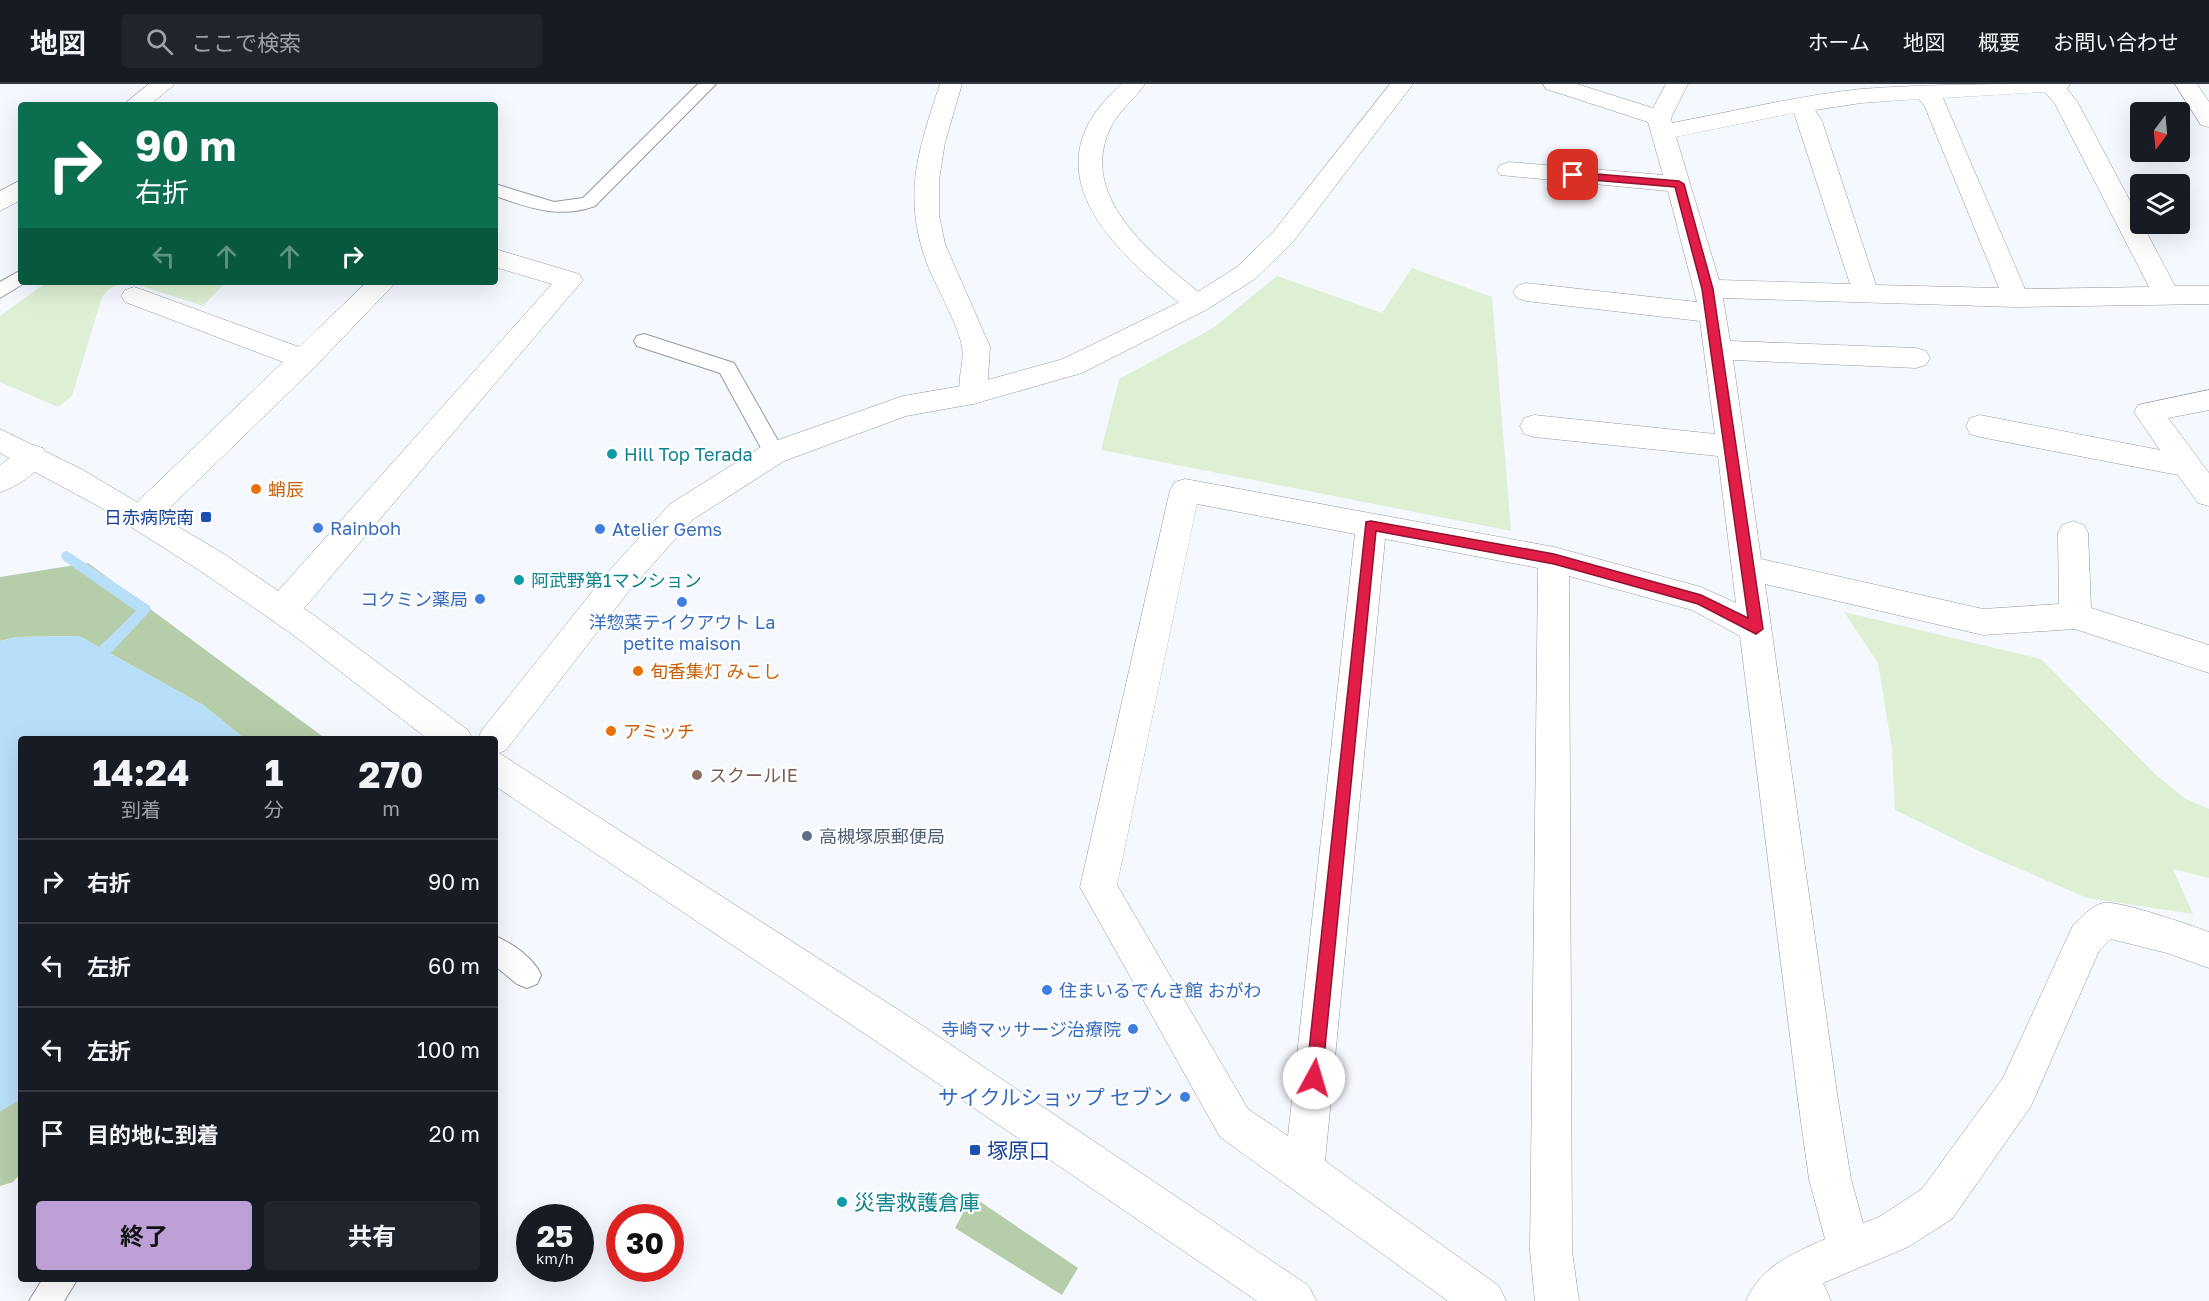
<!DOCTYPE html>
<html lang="ja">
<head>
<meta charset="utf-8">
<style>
	:root { --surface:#171b24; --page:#20242c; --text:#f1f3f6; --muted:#9ea1a6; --line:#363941; --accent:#bda0d6 }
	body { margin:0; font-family:"Golos Text","Noto Sans JP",sans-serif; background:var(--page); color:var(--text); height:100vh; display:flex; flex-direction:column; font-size:22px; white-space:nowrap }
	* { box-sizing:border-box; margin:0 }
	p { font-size:20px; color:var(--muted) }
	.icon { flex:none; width:33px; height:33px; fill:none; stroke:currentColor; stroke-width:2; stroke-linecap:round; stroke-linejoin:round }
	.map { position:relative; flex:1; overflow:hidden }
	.side { position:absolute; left:18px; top:652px; width:480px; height:546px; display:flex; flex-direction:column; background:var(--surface); border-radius:6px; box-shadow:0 6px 24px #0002 }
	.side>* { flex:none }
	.top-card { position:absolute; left:18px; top:18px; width:480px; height:183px; border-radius:6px; box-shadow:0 6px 24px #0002; background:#0b6e4f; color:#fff; overflow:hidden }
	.needle { width:39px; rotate:196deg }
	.buttons { position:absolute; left:2130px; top:18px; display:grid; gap:12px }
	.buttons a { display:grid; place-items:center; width:60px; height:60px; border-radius:6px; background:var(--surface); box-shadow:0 6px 24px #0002; font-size:30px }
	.speed { position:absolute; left:516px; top:1120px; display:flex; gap:12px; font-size:30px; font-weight:700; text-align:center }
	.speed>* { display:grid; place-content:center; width:78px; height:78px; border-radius:50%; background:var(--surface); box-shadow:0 6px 24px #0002; line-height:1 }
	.speed small { font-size:15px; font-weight:400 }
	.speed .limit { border:9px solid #d22; background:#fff; color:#111 }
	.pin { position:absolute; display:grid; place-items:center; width:51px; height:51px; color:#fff; margin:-26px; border-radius:12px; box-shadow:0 3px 9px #0006 }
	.me { position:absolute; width:66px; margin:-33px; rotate:6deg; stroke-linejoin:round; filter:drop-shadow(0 0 4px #0008) }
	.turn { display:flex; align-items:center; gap:21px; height:126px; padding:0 18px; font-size:27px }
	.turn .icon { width:78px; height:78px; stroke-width:2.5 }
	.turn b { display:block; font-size:42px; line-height:51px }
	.lanes { display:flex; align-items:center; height:57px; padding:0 18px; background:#0003; justify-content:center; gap:30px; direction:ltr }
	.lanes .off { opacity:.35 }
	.eta { display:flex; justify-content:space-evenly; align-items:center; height:102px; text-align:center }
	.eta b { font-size:36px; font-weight:700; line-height:42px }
	.action { display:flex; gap:12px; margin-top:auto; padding:12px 18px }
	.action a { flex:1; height:69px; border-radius:6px; background:var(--accent); color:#111; font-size:24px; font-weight:700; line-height:69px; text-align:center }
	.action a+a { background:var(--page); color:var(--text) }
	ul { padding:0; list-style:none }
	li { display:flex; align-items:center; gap:18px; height:84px; padding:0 18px; border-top:2px solid var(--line) }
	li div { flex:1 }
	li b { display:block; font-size:22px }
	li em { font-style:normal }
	header { display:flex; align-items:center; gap:36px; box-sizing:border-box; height:84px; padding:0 30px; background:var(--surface); border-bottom:2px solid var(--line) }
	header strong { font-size:28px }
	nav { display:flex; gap:33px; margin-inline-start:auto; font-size:21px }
	.search { width:420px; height:54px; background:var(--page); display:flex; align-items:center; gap:15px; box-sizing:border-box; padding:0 21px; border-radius:6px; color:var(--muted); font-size:22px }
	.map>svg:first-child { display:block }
	.green { fill:#deefd4 }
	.forest { fill:#b6cda9 }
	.water { fill:#b8dff9 }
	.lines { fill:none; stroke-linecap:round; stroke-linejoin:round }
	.stream { fill:#b8dff9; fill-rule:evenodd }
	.service-casing { stroke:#9698a0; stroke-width:2 }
	.minor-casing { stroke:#9698a0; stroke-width:1 }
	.tertiary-casing { stroke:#9698a0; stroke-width:1 }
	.service { fill:#fff; fill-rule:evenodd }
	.minor { fill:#fff; fill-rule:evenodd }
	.tertiary { fill:#fff; fill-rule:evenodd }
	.route { fill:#e11d48; stroke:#92132f; stroke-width:1.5 }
	.culture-dot { fill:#0f9aa8; stroke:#fff; stroke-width:2 }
	.food-dot { fill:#e8710a; stroke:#fff; stroke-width:2 }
	.transit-dot { fill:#1a4fb4; stroke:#fff; stroke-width:2 }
	.shop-dot { fill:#3f7fe0; stroke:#fff; stroke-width:2 }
	.education-dot { fill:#8d6e63; stroke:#fff; stroke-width:2 }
	.service-dot { fill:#5c6f8a; stroke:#fff; stroke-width:2 }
	.labels { text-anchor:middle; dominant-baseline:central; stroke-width:4.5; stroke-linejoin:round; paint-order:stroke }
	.culture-label { font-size:18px; fill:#0d838f; stroke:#fff; text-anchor:start }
	.food-label { font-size:18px; fill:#c56008; stroke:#fff; text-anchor:start }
	.transit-label { font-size:18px; fill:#164399; stroke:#fff; text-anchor:end }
	.shop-label { font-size:18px; fill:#366cbe; stroke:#fff; text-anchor:start }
	.education-label { font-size:18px; fill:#785e54; stroke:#fff; text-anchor:start }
	.service-label { font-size:18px; fill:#4e5e75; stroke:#fff; text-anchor:start }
	.near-shop-label { font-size:21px; fill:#366cbe; stroke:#fff; text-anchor:end }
	.near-transit-label { font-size:21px; fill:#164399; stroke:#fff; text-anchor:start }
	.near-culture-label { font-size:21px; fill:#0d838f; stroke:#fff; text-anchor:start }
</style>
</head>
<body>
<header>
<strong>地図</strong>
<div class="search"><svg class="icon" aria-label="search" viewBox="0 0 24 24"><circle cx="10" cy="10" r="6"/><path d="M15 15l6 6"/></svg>ここで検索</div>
<nav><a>ホーム</a><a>地図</a><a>概要</a><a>お問い合わせ</a></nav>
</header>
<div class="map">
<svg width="2209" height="1217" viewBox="0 0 2209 1217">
	<rect width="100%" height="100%" fill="#f6f8ff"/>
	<path class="green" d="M1412,184L1492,213L1511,447L1101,366L1119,295L1213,244L1277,192L1382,229Z
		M47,198H226L203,222L135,200C121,197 110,202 102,213L72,312L58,323L0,298V232Z
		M1844,528L2041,575L2157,692L2186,715L2209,725V794L2173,785L2193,830L2087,814L1983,769L1895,726L1892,665L1878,579Z"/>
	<path class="forest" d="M88,479L326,655H245L203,621L79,552L17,553L0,557V493Z
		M21,1015V1089L13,1098L0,1102V1027Z
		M972,1112L1078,1184L1062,1211L955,1144Z"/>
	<path class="water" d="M79,552L203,621L245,655L21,656V1015L0,1027V557L17,553Z"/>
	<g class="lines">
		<path class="stream" d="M67,467L150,522L151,526L109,571H99L97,567L99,563L136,527L63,476L61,472L63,468Z"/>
		<g class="service-casing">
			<path id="service" d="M698,0H716L595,122C559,135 530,124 495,112V100L554,118L583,114Z
				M21,186V198H26L0,214V198Z
				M644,250L734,279L785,369L781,375L774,377L767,375L720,289L637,262L634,257L637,252Z
				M495,852C512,859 534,874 541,891L537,900L527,904L517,900L495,882Z
				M42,1196H77L64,1217H29Z"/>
		</g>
		<g class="minor-casing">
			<path id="minor" d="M149,0H175L150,21H123Z
				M940,0H962L945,58L939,96V131L945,160L990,263L987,310L983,317L973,320L963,317C954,301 965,281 962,263C960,246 938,205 930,187C901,116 917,69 940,0Z
				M1121,0H1145C1134,16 1117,28 1109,47C1078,118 1160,176 1206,214L1210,220L1206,226L1197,229L1188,226C1140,187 1054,120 1085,47C1092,29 1107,14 1121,0Z
				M1543,0H1577L1653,24L1666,0H1688L1671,34L1672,39C1735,27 1797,12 1861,5C1930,0 2001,0 2070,0L2067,5L2077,17L2175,202H2209V220L2016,223L1723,214L1730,257L1916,264L1926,267L1930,274L1926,281L1916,284L1733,276L1761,475L1983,525L2059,520L2058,449L2062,441L2073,437L2084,441L2088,449L2091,524L2209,561V589L2075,545L1983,551L1765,500L1838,1016L1851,1095L1863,1139L1879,1133L1922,1105L2003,994L2073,841C2082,833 2091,822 2103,819C2119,816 2190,841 2209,848V884L2167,869L2111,855L2099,867L2031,1022L1952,1135L1908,1163L1823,1199L1831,1217H1746C1761,1182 1792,1170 1825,1155L1809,1095L1798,1016L1740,552L1692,526L1569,492L1572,1167L1579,1217H1535L1530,1167L1538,484L1385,455L1325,1077L1499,1202L1506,1217H1448L1220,1053L1080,803L1170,406L1175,398L1185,395L1554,463L1701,503L1736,519L1718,372L1534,353L1524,350L1520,342L1524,334L1534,331L1715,350L1700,237L1526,217L1517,214L1513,208L1517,202L1526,199L1697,218L1668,107L1500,91L1497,86L1500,81L1509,78L1663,91L1648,38L1546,5ZM2045,8L2055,20L2149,203L2025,205L1943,14ZM1919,15L1925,23L1999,204L1876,201L1822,37L1815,26L1861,19ZM1794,29L1850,200L1719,196L1676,53ZM1197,420L1355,450L1288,1052L1248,1025L1117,801Z
				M2175,0H2197L2209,18V43L2201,41Z
				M21,96V116L0,127V107Z
				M495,165L579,190L583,196L329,495C313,512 296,543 270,534L265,525L270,516L552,200L495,183Z
				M367,198H396L315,283L151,442L140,446L129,442L125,434L129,426L283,278L125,218L121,212L125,206L134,203L143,206L299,263Z
				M2209,306V326L2168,334L2209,389V422L2198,419L2178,391L1980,353L1970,350L1966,342L1970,334L1980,331L2160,366L2134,328L2138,321Z
				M33,361L43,364L48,372C39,388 17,403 0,408V381L23,364Z"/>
		</g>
		<g class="tertiary-casing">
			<path id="tertiary" d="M1390,0H1413L1292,159L1255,195L1206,226L1082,289L973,320L906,332L784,377L692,436L629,507L506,666L499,669L911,934L1309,1202L1316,1217H1257L883,962L495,702V656H477L482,646L607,489L670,420L764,361L903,312L973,300L1063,275L1188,214L1237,183L1274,147Z
				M0,345L83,386L224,470L315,532L468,646L473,656H429L292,550L202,488L98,422L0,369Z"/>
		</g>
		<use href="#service" class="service"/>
		<use href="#minor" class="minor"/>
		<use href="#tertiary" class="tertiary"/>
	</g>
	<path class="route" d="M1573,88L1679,97L1684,100L1713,205L1763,545L1756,550L1698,520L1554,480L1376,447L1322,994L1320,1000L1314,1002L1308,1000L1306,994L1366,438L1371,437L1554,470L1701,511L1748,534L1702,205L1675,103L1569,94L1568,91Z"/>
	<g class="culture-dot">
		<circle cx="612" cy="370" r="6"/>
		<circle cx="519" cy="496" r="6"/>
		<circle cx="842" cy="1118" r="6"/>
	</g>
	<g class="food-dot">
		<circle cx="256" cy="405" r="6"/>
		<circle cx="638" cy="587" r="6"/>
		<circle cx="611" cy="647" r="6"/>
	</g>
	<g class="transit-dot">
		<rect x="200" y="427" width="12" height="12" rx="3"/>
		<rect x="969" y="1060" width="12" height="12" rx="3"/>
	</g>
	<g class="shop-dot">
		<circle cx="318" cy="444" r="6"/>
		<circle cx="600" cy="445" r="6"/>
		<circle cx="480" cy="515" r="6"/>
		<circle cx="682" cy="518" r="6"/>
		<circle cx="1047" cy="906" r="6"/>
		<circle cx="1133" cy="945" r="6"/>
		<circle cx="1185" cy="1013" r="6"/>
	</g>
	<circle class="education-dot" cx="697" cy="691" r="6"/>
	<circle class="service-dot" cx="807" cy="752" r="6"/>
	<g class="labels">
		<g class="culture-label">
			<text x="624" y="370">Hill Top Terada</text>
			<text x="531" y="496">阿武野第1マンション</text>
		</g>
		<g class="food-label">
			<text x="268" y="405">蛸辰</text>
			<text x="650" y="587">旬香集灯 みこし</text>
			<text x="623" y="647">アミッチ</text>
		</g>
		<g class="transit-label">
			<text x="194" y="433">日赤病院南</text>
		</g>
		<g class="shop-label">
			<text x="330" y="444">Rainboh</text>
			<text x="612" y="445">Atelier Gems</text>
			<text x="468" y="515" text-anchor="end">コクミン薬局</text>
			<text x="682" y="538" text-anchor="middle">洋惣菜テイクアウト La<tspan x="682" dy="21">petite maison</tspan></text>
			<text x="1059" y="906">住まいるでんき館 おがわ</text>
			<text x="1121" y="945" text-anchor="end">寺崎マッサージ治療院</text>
		</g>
		<g class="education-label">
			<text x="709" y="691">スクールIE</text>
		</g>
		<g class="service-label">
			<text x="819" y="752">高槻塚原郵便局</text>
		</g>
		<g class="near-shop-label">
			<text x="1173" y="1013">サイクルショップ セブン</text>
		</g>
		<g class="near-transit-label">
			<text x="987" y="1066">塚原口</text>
		</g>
		<g class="near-culture-label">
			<text x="854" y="1118">災害救護倉庫</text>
		</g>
	</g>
</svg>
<div class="buttons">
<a><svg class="needle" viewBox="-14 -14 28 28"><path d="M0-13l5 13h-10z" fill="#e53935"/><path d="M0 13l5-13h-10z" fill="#9ea1a6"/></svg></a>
<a><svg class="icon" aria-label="layers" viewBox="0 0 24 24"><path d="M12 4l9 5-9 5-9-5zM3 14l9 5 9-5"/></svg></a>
</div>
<div class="speed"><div>25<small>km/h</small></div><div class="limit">30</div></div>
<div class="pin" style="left:1573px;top:91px;background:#d93025"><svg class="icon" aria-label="arrive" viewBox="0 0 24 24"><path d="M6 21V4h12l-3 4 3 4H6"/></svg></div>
<svg class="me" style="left:1314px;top:994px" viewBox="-20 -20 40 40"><circle r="19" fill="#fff"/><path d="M0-13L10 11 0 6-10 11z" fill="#e11d48"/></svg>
<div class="top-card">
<div class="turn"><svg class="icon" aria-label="right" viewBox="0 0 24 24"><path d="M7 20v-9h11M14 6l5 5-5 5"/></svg><div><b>90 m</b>右折</div></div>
<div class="lanes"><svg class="icon off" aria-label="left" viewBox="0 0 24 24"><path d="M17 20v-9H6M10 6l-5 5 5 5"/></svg><svg class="icon off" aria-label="ahead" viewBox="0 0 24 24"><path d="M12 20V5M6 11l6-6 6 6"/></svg><svg class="icon off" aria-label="ahead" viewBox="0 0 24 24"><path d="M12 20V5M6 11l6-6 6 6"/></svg><svg class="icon" aria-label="right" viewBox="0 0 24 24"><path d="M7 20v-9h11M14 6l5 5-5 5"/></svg></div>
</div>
<section class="side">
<div class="eta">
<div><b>14:24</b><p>到着</p></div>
<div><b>1</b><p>分</p></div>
<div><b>270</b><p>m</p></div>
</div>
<ul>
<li><svg class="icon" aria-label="right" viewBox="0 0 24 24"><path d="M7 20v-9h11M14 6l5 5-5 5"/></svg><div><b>右折</b></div><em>90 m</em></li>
<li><svg class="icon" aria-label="left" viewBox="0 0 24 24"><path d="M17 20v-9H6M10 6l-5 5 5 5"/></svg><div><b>左折</b></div><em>60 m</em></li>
<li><svg class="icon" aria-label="left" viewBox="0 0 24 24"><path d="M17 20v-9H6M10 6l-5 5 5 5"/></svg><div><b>左折</b></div><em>100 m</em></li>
<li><svg class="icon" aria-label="arrive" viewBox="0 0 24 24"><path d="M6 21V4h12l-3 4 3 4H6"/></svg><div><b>目的地に到着</b></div><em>20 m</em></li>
</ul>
<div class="action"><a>終了</a><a>共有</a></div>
</section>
</div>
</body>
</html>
